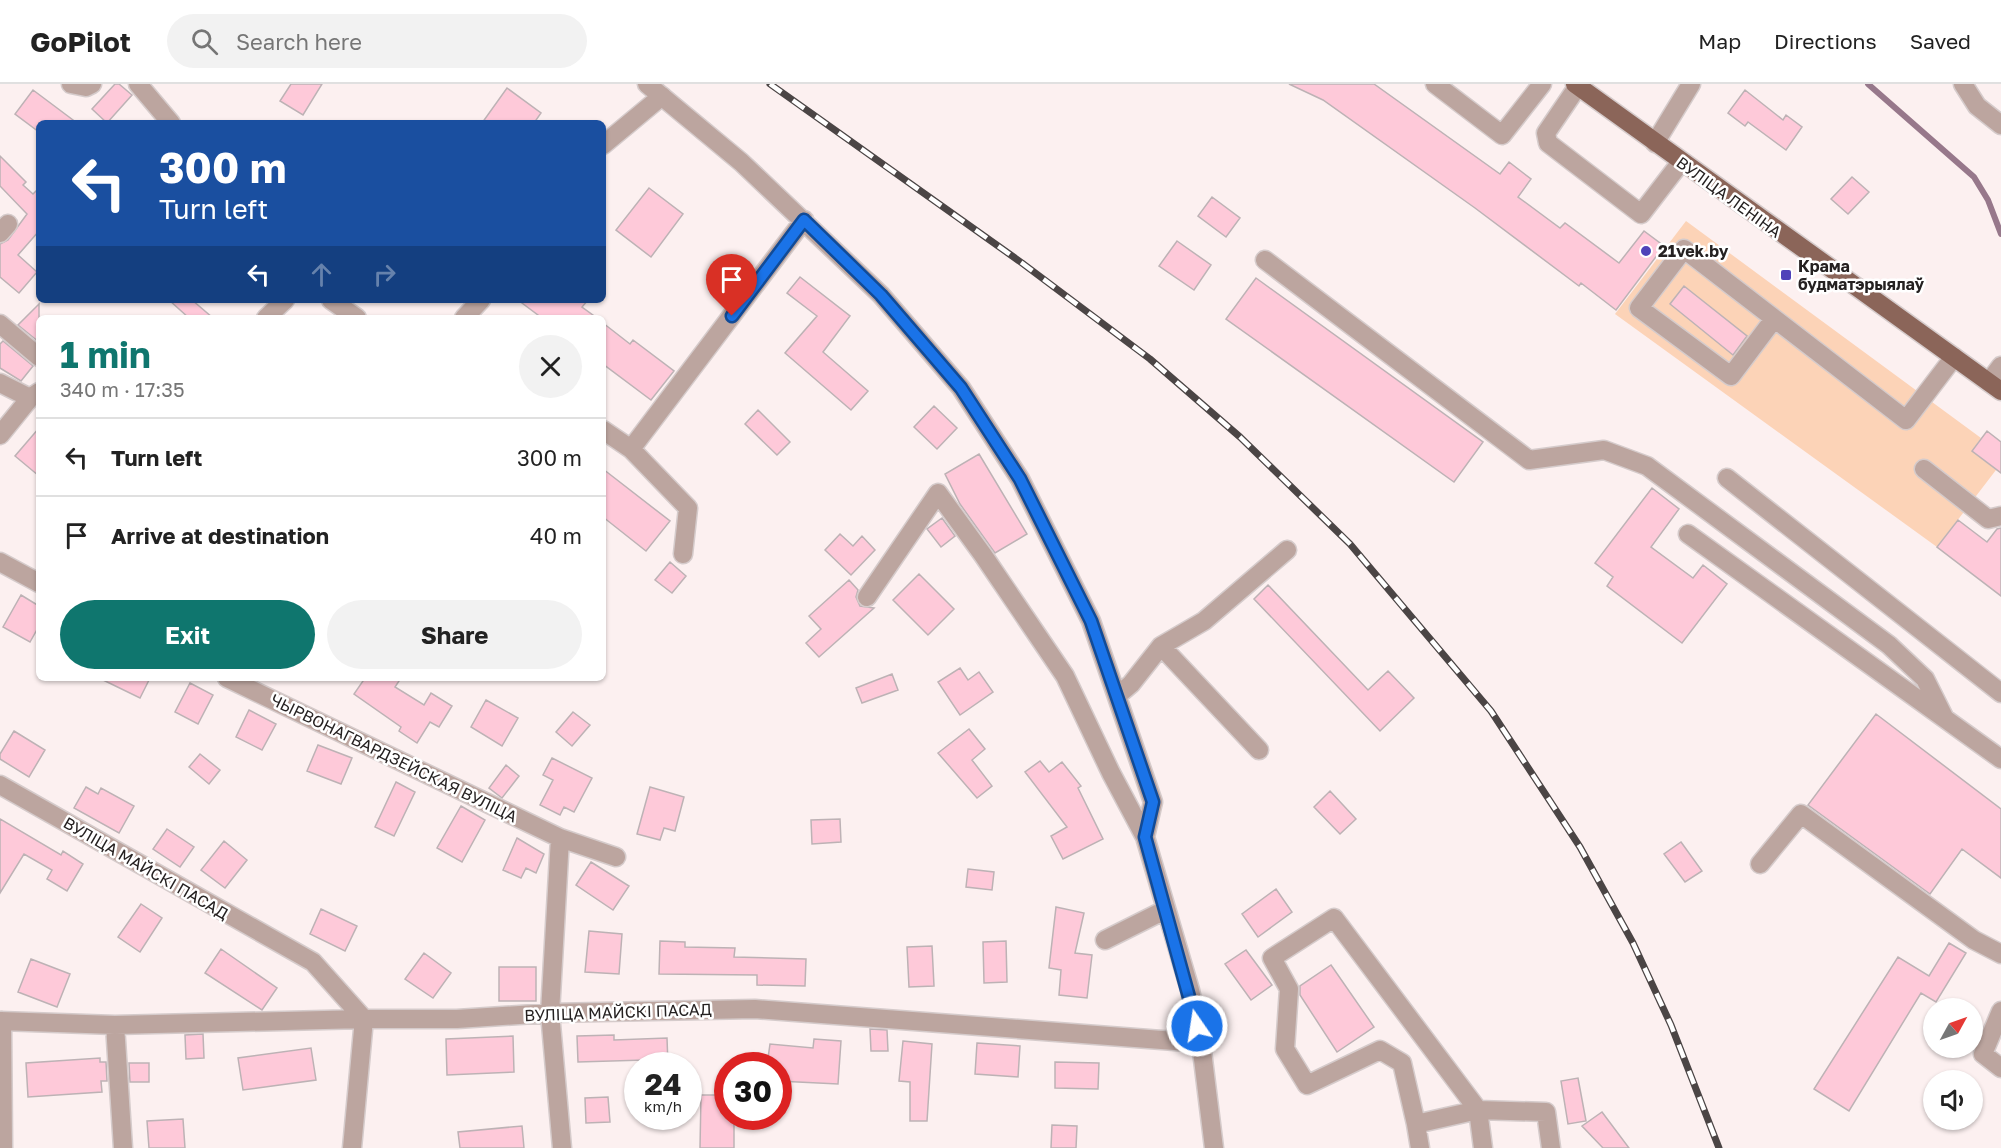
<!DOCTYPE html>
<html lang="en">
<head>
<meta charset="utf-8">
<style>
	:root { --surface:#fff; --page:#f2f2f2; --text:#222; --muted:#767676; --line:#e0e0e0; --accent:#0f766e }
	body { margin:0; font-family:"Golos Text",sans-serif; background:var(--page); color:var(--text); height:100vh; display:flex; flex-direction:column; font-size:22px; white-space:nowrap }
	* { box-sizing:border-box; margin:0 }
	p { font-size:20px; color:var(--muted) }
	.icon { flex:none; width:33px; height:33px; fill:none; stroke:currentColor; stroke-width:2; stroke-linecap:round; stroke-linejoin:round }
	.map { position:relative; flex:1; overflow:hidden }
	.drawer { position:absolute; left:36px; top:231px; width:570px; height:366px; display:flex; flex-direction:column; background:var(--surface); border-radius:9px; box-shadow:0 2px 4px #0004 }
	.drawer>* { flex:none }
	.top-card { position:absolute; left:36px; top:36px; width:570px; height:183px; border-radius:9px; box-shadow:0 2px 4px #0004; background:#1a4fa0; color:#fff; overflow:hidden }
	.needle { width:39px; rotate:50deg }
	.tools { position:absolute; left:1923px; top:914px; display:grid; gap:12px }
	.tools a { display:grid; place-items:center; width:60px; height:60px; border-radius:50%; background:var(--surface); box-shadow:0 2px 4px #0004; font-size:30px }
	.speed { position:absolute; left:624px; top:968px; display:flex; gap:12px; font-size:30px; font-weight:700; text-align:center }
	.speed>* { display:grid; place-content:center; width:78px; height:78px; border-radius:50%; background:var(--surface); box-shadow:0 2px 4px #0004; line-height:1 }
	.speed small { font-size:15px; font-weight:400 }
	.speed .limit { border:9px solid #d22; background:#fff; color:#111 }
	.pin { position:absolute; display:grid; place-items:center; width:51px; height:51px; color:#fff; margin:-62px -26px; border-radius:50% 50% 50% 0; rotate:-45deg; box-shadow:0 0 6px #0007 }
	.pin .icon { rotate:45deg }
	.me { position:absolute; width:66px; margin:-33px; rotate:347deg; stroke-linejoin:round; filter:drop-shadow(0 0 4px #0008) }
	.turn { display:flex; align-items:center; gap:21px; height:126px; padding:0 24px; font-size:27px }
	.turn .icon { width:78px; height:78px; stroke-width:2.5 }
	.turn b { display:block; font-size:42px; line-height:51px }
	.lanes { display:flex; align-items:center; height:57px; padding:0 24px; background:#0003; justify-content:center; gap:30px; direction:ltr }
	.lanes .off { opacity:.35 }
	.round { display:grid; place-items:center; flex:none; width:63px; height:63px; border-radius:32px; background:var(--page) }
	.head { display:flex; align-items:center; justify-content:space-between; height:102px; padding:0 24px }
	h1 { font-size:36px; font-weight:700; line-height:45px; color:var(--accent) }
	.cta { display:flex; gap:12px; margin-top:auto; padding:12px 24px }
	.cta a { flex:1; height:69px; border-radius:36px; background:var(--accent); color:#fff; font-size:24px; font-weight:700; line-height:69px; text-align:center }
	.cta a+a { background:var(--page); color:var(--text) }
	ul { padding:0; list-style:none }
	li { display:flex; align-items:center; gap:18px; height:78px; padding:0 24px; border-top:2px solid var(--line) }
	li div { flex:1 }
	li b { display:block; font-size:22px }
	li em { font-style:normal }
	header { display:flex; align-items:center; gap:36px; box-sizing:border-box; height:84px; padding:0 30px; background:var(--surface); border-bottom:2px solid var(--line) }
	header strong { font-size:28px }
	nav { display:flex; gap:33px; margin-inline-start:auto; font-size:21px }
	.search { width:420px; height:54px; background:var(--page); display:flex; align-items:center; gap:15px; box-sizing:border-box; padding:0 21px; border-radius:33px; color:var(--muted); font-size:22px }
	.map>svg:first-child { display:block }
	.green { fill:#fcd3b7 }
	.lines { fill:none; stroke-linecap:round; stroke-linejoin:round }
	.stream { stroke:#97788b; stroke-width:6 }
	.building { fill:#fec9d9; stroke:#bdb2b5; stroke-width:1.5 }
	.minor-casing { stroke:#d5cbcb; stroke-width:21 }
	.major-casing { stroke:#d5cbcb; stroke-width:21 }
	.minor { stroke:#bca59f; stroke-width:18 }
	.major { stroke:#8b6559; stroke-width:18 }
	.rail-casing { stroke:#4b4545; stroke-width:7 }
	.rail { stroke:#fff; stroke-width:4.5; stroke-dasharray:14; stroke-linecap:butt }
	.route-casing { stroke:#114b97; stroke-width:15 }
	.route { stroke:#1a73e8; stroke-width:10 }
	.poi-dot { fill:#4f42b9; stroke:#fff; stroke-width:2 }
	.labels { text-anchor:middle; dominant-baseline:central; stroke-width:5; stroke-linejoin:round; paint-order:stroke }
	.street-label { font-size:16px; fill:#252121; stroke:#fff }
	.poi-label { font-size:16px; font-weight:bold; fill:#252121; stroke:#fff; text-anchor:start }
</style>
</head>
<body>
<header>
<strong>GoPilot</strong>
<div class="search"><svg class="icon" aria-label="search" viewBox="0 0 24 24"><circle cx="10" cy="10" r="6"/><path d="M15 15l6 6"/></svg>Search here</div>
<nav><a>Map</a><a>Directions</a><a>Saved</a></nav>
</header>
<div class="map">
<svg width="2001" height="1064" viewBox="0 0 2001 1064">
	<rect width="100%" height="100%" fill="#fcf0f0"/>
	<path class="green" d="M1686,137L1981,354L1972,367L1996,386L1937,463L1615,230Z"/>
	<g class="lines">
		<path class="stream" d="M1868,0L1974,93L1988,116L2001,150"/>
	</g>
	<path class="building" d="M115,0H119L132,11L107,39L92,25Z
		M291,0H322L303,31L280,17Z
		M1289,0H1374L1500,90L1509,78L1531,95L1518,113L1560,144L1565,139L1619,179L1644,147L1664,162L1616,226L1581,199L1579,202L1475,124L1323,16Z
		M507,4L541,29L534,39H482Z
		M33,6L77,39H39V48L15,30Z
		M1745,6L1783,36L1786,31L1802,43L1786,66L1748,38L1745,42L1728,29Z
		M0,72L26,98L23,101L33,110L39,104V147L18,171L37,188L19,209L0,193V160L8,156L27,130L0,102Z
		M1852,93L1869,108L1848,130L1831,115Z
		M649,104L683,130L651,173L616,146Z
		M1212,113L1240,134L1226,153L1198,132Z
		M1177,157L1211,181L1194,206L1159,182Z
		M800,193L850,232L823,268L868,307L851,326L785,269L817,232L787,209Z
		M1256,194L1483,358L1454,398L1226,235Z
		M1684,202L1747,252L1733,271L1670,220Z
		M169,216H192L213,234H189Z
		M518,216H588L582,223L597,234H542Z
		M39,220V258L18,241Z
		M603,239L630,260L633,256L674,287L651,316L603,280Z
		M3,257L33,282L21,297L0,284V260Z
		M934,322L957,344L937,365L914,343Z
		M758,326L790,358L777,371L745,340Z
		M39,344V392L15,372Z
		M1987,347L2001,358V389L1972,367Z
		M979,370L1027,450L995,469L960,420L945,390Z
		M603,385L670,437L646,467L603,433Z
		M1652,404L1679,425L1651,463L1693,494L1703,481L1727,500L1682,559L1607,502L1613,493L1595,479Z
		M942,434L955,452L941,463L927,445Z
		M1958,436L1987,458L1997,445L2001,444V512L1937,463Z
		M840,450L853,462L862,452L875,466L851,491L825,466Z
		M670,478L686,492L672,509L655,496Z
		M919,490L954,525L928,551L893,516Z
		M849,496L858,506L856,513L860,522L874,524L819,573L806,559L821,545L809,532Z
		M1268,501L1368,606L1388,587L1414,614L1380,647L1254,515Z
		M21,511L39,522V542L30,558L3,543Z
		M960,584L968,596L979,588L993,608L960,631L938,598Z
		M892,590L898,606L862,619L856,604Z
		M99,594H150L140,614Z
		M365,594H401L395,603L424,621L431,609L452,622L439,643L430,638L417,659L399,647L401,643L354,610Z
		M190,599L213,611L198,640L175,628Z
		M486,616L518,634L502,662L471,643Z
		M249,626L276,640L262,666L236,653Z
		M573,628L590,641L572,662L556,648Z
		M1876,630L2001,725V794L1962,765L1930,810L1808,721Z
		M969,645L985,665L972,676L992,702L977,714L938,669Z
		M14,647L45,666L29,693L0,675V670Z
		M318,661L352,674L341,700L307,687Z
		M200,670L220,686L209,700L189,683Z
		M552,674L592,694L574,728L564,723L560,731L540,721L553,696L543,691Z
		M1040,677L1049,688L1062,678L1081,702L1078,704L1103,755L1063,775L1051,752L1067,743L1025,688Z
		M506,681L519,692L502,714L489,704Z
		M396,698L415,708L394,752L375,743Z
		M86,703L98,710L101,704L134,722L119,749L74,724Z
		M650,703L684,713L675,747L664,744L660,756L637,750Z
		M1330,707L1356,735L1340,750L1314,723Z
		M461,722L485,736L462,778L437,764Z
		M0,735L61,771L63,767L83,780L67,807L47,795L52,786L24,770L0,809Z
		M840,735L841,758L812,760L811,736Z
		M167,745L194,763L180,783L153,765Z
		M517,754L544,770L536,789L526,784L521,794L503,786Z
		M224,757L247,776L225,804L201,786Z
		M1681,758L1702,787L1685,798L1664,770Z
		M591,778L629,802L613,826L576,801Z
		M968,785L994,788L992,806L966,803Z
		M1276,805L1292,828L1258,853L1242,830Z
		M141,820L162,834L140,868L118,853Z
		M1056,823L1084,829L1075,869L1092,871L1087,914L1059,911L1061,886L1049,884Z
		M321,825L357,842L345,867L310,850Z
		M589,847L622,850L619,890L585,888Z
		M660,857L685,858V863L735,864L734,873L806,875L805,902L757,901V891L659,890Z
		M1006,857L1007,898L984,899L983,858Z
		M1949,859L1966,869L1936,918L1921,909L1849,1027L1814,1005L1898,873L1929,892Z
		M932,862L934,902L909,903L907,863Z
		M221,865L277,904L262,926L205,889Z
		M1246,866L1272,901L1251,916L1225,880Z
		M424,869L451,889L433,914L405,895Z
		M31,875L70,890L57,923L18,908Z
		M1331,881L1374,943L1337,968L1300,911V902Z
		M499,883H536V917H499Z
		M870,945L887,946L888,967H871Z
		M203,950L204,974L186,975L185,951Z
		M614,951V956L667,954L668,981H645V976L578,978L577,952Z
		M513,952L514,988L447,991L446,955Z
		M814,955L841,957L838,1000L778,997V981H767L770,960L813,964Z
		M903,957L932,960L927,1037H910V998L899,997Z
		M977,959L1020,962L1018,993L975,990Z
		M311,964L316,996L243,1006L238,974Z
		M100,974V978H106L107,997H101L102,1008L28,1013L26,979Z
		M1055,978L1099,979L1098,1005L1055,1004Z
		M129,979H149V998H130Z
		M1578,994L1586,1037L1568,1040L1561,997Z
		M701,1011H728V1032H734V1064H700Z
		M608,1013L610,1038L586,1039L585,1014Z
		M1602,1028L1629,1064H1603L1582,1042Z
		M183,1035L185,1064H149L147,1037Z
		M1052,1041L1077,1042L1076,1064H1051Z
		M522,1042L524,1064H460L458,1048Z"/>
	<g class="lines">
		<g class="minor-casing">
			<path id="minor" d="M71,0L86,3L92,0
				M138,0L171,39
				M647,0L741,78L881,211L961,304L1020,395L1091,537L1153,718L1145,753L1190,906L1201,959L1214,1064
				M1435,0L1502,51L1542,0
				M1963,0L1977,22L2001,41
				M1578,2L1546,49L1548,59L1641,130L1681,78
				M1655,59L1691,0
				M603,61L662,12
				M0,149L8,140
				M1265,176L1529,376L1604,366L1647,382L1889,561L1925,595L1944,633
				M331,216L357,234
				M266,234L285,216
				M464,234L481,216
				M1774,235L1731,292L1639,224L1684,165L1906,336L1954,273
				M0,240L39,273
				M1989,298L2001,282
				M0,299L30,314
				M603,346L631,365L688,424L683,470
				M0,351L30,314L39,308
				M631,365L804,136
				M1924,385L1988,435L2001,432
				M1727,394L2001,609
				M1688,450L2001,675
				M0,478L39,499
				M867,513L938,409L983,471L1065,592L1111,689L1145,753
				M1161,562L1259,666
				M227,594L560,754L616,773
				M1118,611L1131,600L1161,562L1204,537L1287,466
				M0,701L313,878L364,935H457L550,929L755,925L1201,959
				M560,754L550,929L562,1064
				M1760,780L1801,730L1974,856L2001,870
				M1105,856L1165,826
				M2001,927L1983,970L2001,984
				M0,937L115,941L364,935L352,1064
				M2,937L3,1064
				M115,941L123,1064
				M1416,1040L1402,979L1380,966L1307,1001L1285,965L1289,905L1272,874L1334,834L1478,1026L1546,1028L1551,1064
				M1420,1064L1416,1040L1478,1026L1483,1064"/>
		</g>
		<g class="major-casing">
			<path id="major" d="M1575,0L2001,307"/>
		</g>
		<use href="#minor" class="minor"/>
		<use href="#major" class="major"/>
		<g class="rail-casing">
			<path id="rail" d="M770,0L1022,179L1150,275L1240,353L1350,460L1491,627L1580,763L1633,859L1671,941L1719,1064"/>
		</g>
		<use href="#rail" class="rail"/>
	</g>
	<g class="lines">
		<g class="route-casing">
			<path id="route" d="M732,232L804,136L881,211L961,304L1020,395L1091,537L1153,718L1145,753L1197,942"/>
		</g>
		<use href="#route" class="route"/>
	</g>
	<g class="poi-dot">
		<circle cx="1646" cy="167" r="6"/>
		<rect x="1780" y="185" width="12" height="12" rx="3"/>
	</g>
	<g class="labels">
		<g class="street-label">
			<text transform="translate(1729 113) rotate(36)">ВУЛІЦА ЛЕНІНА</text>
			<text transform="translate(394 674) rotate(26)">ЧЫРВОНАГВАРДЗЕЙСКАЯ ВУЛІЦА</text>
			<text transform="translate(146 784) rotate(30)">ВУЛІЦА МАЙСКІ ПАСАД</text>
			<text transform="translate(618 928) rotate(-2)">ВУЛІЦА МАЙСКІ ПАСАД</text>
		</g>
		<g class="poi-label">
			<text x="1658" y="167">21vek.by</text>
			<text x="1798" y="182">Крама<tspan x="1798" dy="18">будматэрыялаў</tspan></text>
		</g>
	</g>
</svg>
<div class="tools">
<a><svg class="needle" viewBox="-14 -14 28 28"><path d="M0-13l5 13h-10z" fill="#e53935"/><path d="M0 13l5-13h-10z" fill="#767676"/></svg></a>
<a><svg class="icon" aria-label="sound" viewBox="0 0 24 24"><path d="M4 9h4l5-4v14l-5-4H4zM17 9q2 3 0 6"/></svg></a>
</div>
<div class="speed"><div>24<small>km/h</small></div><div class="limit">30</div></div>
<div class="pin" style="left:732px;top:232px;background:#d93025"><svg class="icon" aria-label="arrive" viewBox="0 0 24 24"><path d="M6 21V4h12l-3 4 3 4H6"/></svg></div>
<svg class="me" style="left:1197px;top:942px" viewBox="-20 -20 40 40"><circle r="17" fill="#1a73e8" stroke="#fff" stroke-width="3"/><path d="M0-11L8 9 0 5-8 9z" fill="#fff"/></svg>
<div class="top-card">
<div class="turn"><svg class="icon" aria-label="left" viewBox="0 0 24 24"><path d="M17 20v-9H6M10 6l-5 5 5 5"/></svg><div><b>300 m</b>Turn left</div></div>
<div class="lanes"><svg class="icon" aria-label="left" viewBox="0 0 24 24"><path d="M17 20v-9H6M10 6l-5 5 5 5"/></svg><svg class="icon off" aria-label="ahead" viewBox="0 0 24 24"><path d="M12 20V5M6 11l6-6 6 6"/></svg><svg class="icon off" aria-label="right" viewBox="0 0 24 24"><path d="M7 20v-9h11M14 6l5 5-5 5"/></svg></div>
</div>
<section class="drawer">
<div class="head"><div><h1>1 min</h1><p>340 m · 17:35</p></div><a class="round"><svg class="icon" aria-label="close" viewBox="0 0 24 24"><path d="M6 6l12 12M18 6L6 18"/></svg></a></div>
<ul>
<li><svg class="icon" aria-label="left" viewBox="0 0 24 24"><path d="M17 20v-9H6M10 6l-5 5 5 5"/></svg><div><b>Turn left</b></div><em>300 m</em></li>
<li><svg class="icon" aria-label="arrive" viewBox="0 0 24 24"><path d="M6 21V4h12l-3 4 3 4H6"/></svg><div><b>Arrive at destination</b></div><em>40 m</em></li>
</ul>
<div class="cta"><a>Exit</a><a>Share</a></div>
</section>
</div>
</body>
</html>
